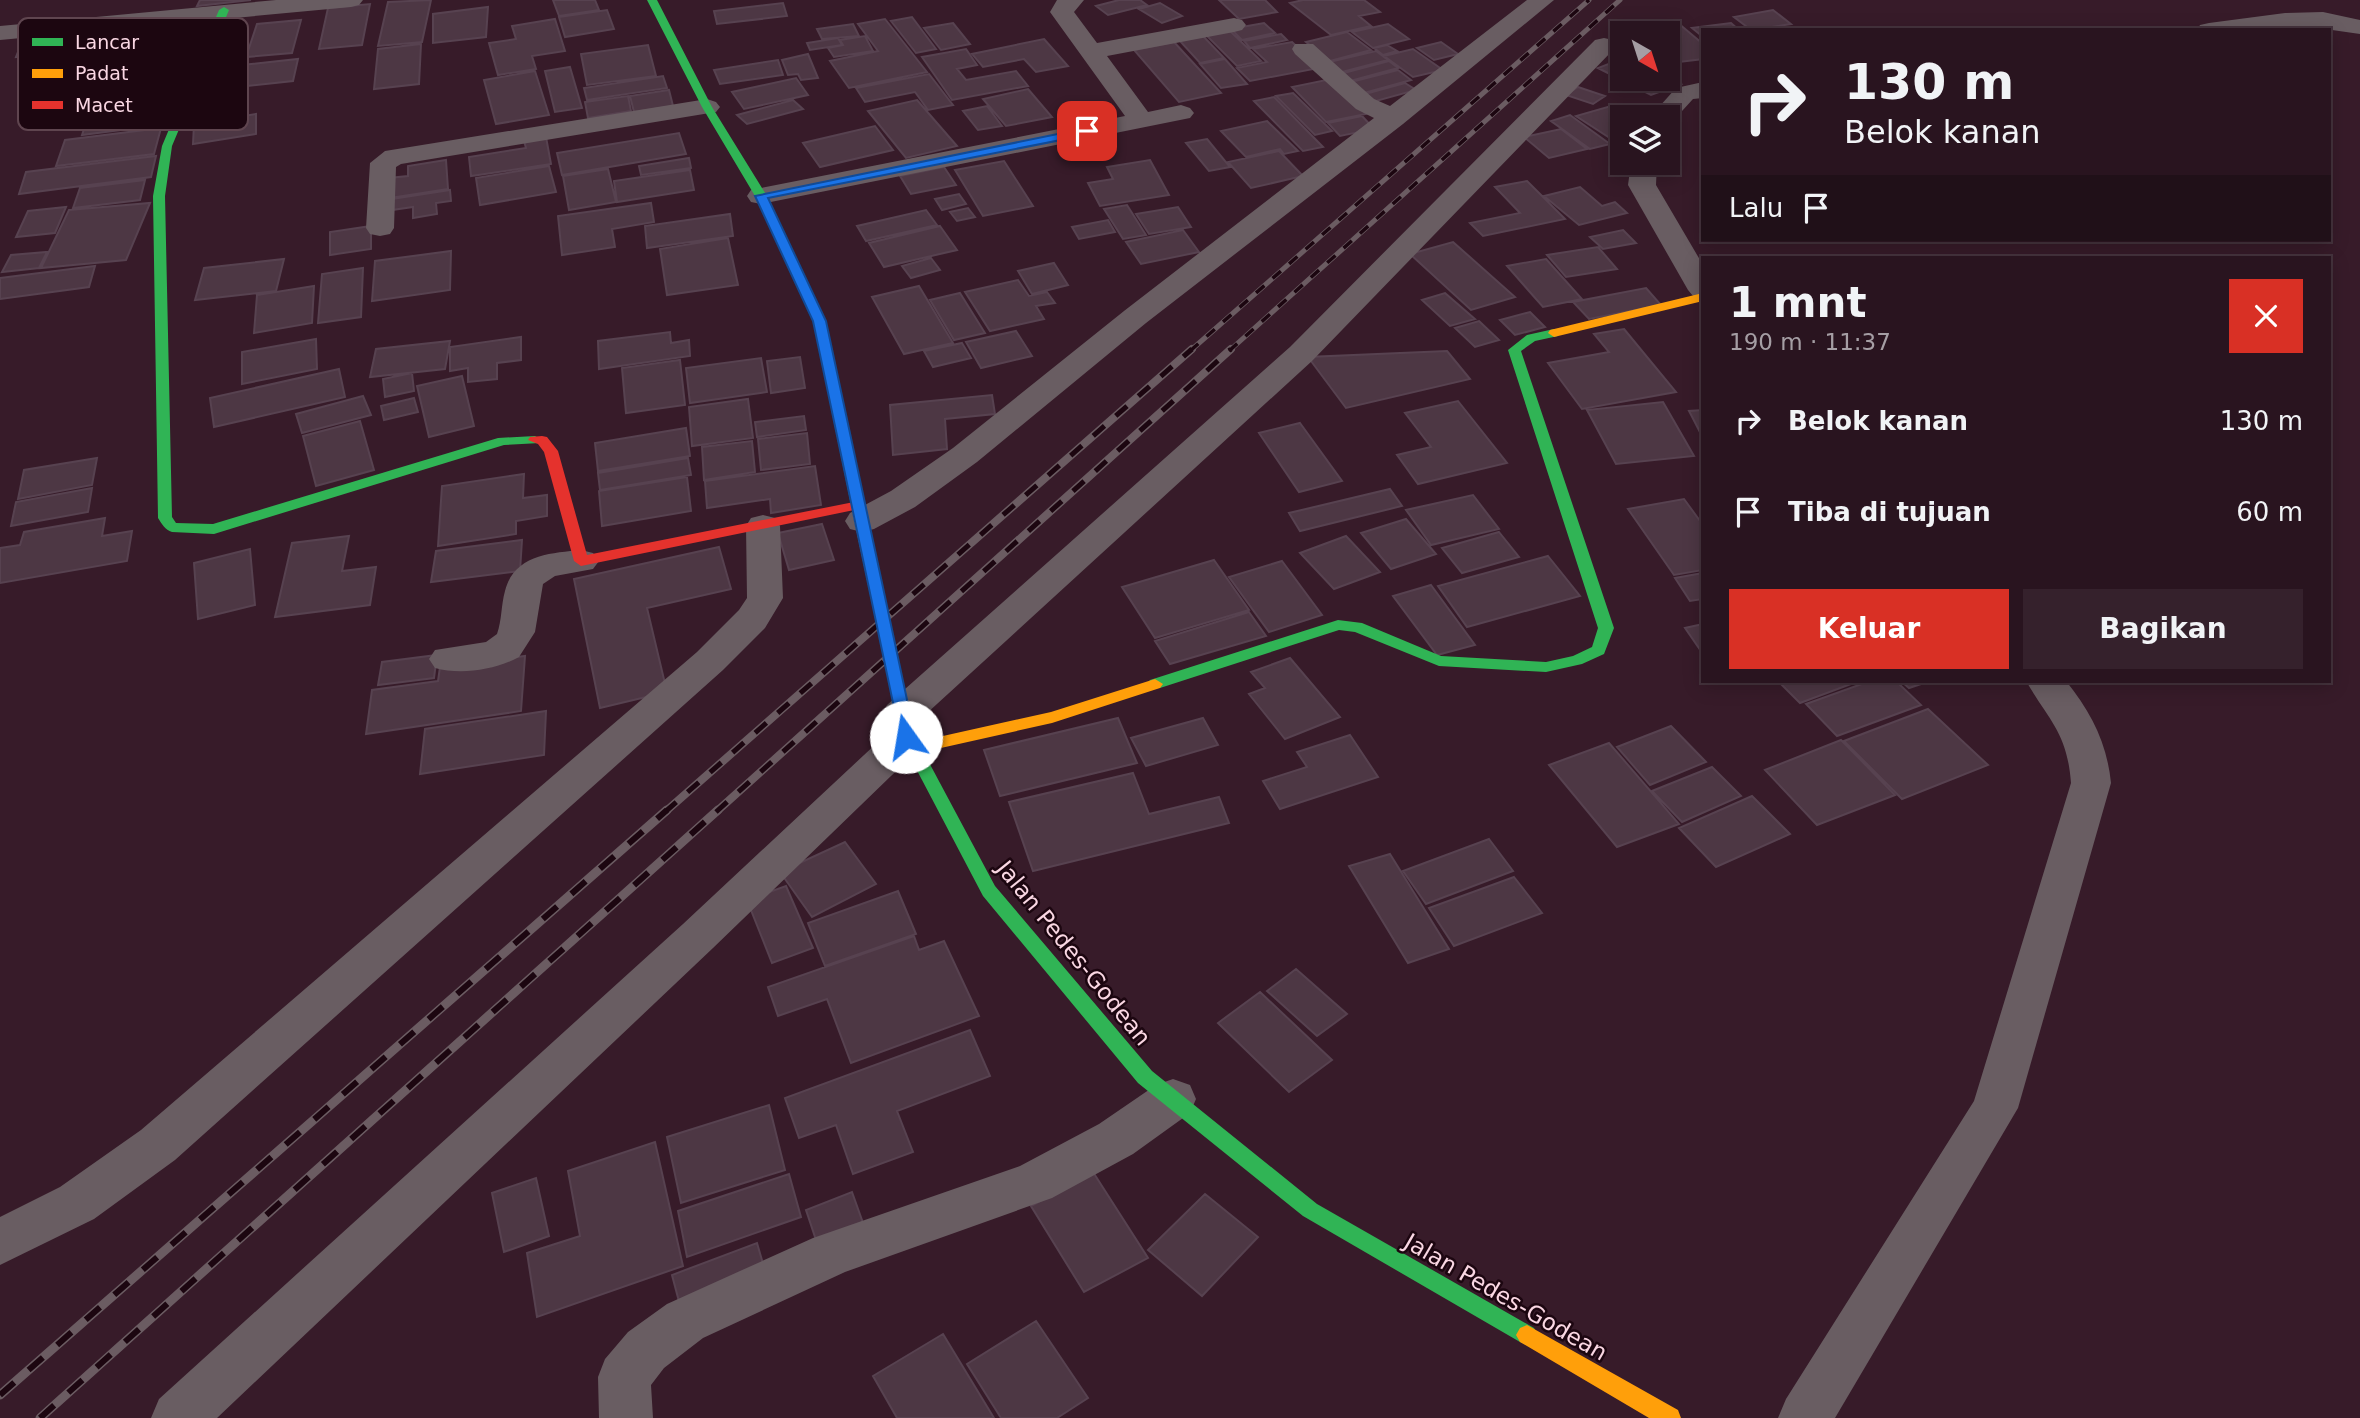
<!DOCTYPE html>
<html lang="id">
<head>
<meta charset="utf-8">
<style>
	:root { --surface:#29141f; --page:#35212c; --text:#f1f3f6; --muted:#a59ea4; --line:#45333d; --accent:#d93025 }
	body { margin:0; font-family:"DejaVu Sans",sans-serif; background:var(--page); color:var(--text); height:100vh; display:flex; flex-direction:column; font-size:26px; white-space:nowrap }
	* { box-sizing:border-box; margin:0 }
	p { font-size:23px; color:var(--muted) }
	.icon { flex:none; width:38px; height:38px; fill:none; stroke:currentColor; stroke-width:2; stroke-linecap:round; stroke-linejoin:round }
	.map { position:relative; flex:1; overflow:hidden }
	.panel { position:absolute; left:1701px; top:256px; width:630px; height:427px; display:flex; flex-direction:column; background:var(--surface); border-radius:0px; box-shadow:0 4px 18px #0003,0 0 0 2px var(--line) }
	.panel>* { flex:none }
	.top-card { position:absolute; left:1701px; top:28px; width:630px; height:214px; border-radius:0px; box-shadow:0 4px 18px #0003,0 0 0 2px var(--line); background:#29141f; color:var(--text); overflow:hidden }
	.needle { width:46px; rotate:141deg }
	.fabs { position:absolute; left:1610px; top:21px; display:grid; gap:14px }
	.fabs a { display:grid; place-items:center; width:70px; height:70px; border-radius:0px; background:var(--surface); box-shadow:0 4px 18px #0003,0 0 0 2px var(--line); font-size:35px }
	.pin { position:absolute; display:grid; place-items:center; width:60px; height:60px; color:#fff; margin:-30px; border-radius:14px; box-shadow:0 4px 10px #0006 }
	.me { position:absolute; width:77px; margin:-38px; rotate:347deg; stroke-linejoin:round; filter:drop-shadow(0 0 5px #0008) }
	.turn { display:flex; align-items:center; gap:24px; height:147px; padding:0 28px; font-size:32px }
	.turn .icon { width:91px; height:91px; stroke-width:2.5 }
	.turn b { display:block; font-size:49px; line-height:60px }
	.then { display:flex; align-items:center; height:66px; padding:0 28px; background:#0003; gap:14px; font-size:26px }
	.round { display:grid; place-items:center; flex:none; width:74px; height:74px; border-radius:0px; background:var(--page) }
	.summary { display:flex; align-items:center; justify-content:space-between; height:119px; padding:0 28px }
	h1 { font-size:42px; font-weight:700; line-height:52px }
	.action { display:flex; gap:14px; margin-top:auto; padding:14px 28px }
	.action a { flex:1; height:80px; border-radius:0px; background:var(--accent); color:#fff; font-size:28px; font-weight:700; line-height:80px; text-align:center }
	.action a+a { background:var(--page); color:var(--text) }
	ul { padding:0; list-style:none }
	li { display:flex; align-items:center; gap:21px; height:91px; padding:0 28px }
	li div { flex:1 }
	li b { display:block; font-size:26px }
	li em { font-style:normal }
	.map>svg:first-child { display:block }
	.building { fill:#4d3744; stroke:#574250; stroke-width:2 }
	.lines { fill:none; stroke-linecap:round; stroke-linejoin:round }
	.street { fill:#695d62; fill-rule:evenodd }
	.fast { fill:#30b455; fill-rule:evenodd }
	.slow { fill:#ff9f0a; fill-rule:evenodd }
	.jam { fill:#e5322d; fill-rule:evenodd }
	.rail-far2-casing { stroke:#6b5c62; stroke-width:5 }
	.rail-far1-casing { stroke:#6b5c62; stroke-width:8 }
	.rail-casing { stroke:#6b5c62; stroke-width:9 }
	.rail-far2 { stroke:#1c0610; stroke-width:3.5; stroke-dasharray:11; stroke-linecap:butt }
	.rail-far1 { stroke:#1c0610; stroke-width:5; stroke-dasharray:15; stroke-linecap:butt }
	.rail { stroke:#1c0610; stroke-width:6; stroke-dasharray:19; stroke-linecap:butt }
	.route { fill:#1a73e8; stroke:#114b97; stroke-width:2 }
	.labels { text-anchor:middle; dominant-baseline:central; stroke-width:5; stroke-linejoin:round; paint-order:stroke }
	.street-label { font-size:23px; fill:#fad7e3; stroke:#1c0610 }
	.key { fill:#1c0610; stroke:#5f454f; stroke-width:2 }
	.key-label { font-size:19px; fill:#fad7e3 }
</style>
</head>
<body>
<div class="map">
<svg width="2360" height="1418" viewBox="0 0 2360 1418">
	<rect width="100%" height="100%" fill="#371b29"/>
	<path class="building" d="M200,0H251L197,6Z
		M431,0L422,42L378,46L388,2Z
		M553,0H595L599,10L559,16Z
		M1119,0H1140L1147,5L1108,15L1096,6Z
		M1219,0H1265L1277,12L1239,19Z
		M1303,0H1364L1380,12L1359,16L1371,26L1331,35L1290,3Z
		M783,3L787,16L717,24L714,11Z
		M1160,3L1182,16L1162,23L1139,9Z
		M370,4L362,45L319,49L328,8Z
		M488,7L486,37L433,43V14Z
		M607,10L614,29L565,37L559,17Z
		M1773,10L1791,24L1751,30L1734,17Z
		M912,17L936,49L916,53L891,21Z
		M555,19L565,51L532,56L536,69L498,75L489,43L516,39L512,26Z
		M885,19L927,72L849,88L830,61L878,51L858,24Z
		M301,20L292,53L246,57L257,24Z
		M953,23L970,44L941,50L924,28Z
		M1264,23L1275,33L1242,40L1231,29Z
		M1678,23L1703,44V59L1679,62L1668,53V33H1645L1640,29Z
		M1731,23L1739,30H1703V37L1692,28Z
		M853,24L859,36L822,39L817,29Z
		M1388,24L1409,39L1373,48L1352,32Z
		M1230,31L1261,61L1237,66L1206,35Z
		M1347,32L1371,50L1330,61L1306,42Z
		M1281,34L1287,40L1250,48L1244,41Z
		M865,36L873,51L834,57L828,48L843,45L840,40Z
		M1203,36L1224,58L1200,63L1179,40Z
		M838,38L842,45L810,50L807,43Z
		M1044,39L1068,66L1036,72L1024,59L983,67L972,54Z
		M69,42L66,51L16,57L20,47Z
		M1174,42L1221,93L1179,102L1134,50Z
		M1292,42L1319,68L1250,81L1237,68L1267,62L1253,49Z
		M1441,42L1458,54L1434,60L1417,48Z
		M421,44L419,84L374,89L378,49Z
		M648,45L656,76L587,85L581,54Z
		M1387,45L1397,51L1383,55L1374,48Z
		M966,49L977,65L957,69L966,80L1016,71L1028,86L952,100L922,57Z
		M1413,49L1443,70L1413,77L1384,56Z
		M1376,51L1388,60L1338,73L1325,63Z
		M808,54L818,78L801,80L798,74L788,75L782,60Z
		M298,59L293,81L228,88L229,84L218,86L221,75L231,74L233,66Z
		M1225,59L1247,84L1221,88L1200,64Z
		M778,60L783,75L720,84L714,70Z
		M1389,61L1398,68L1350,81L1340,74Z
		M1616,61L1622,64V79L1668,77L1681,84L1651,95L1598,68Z
		M570,67L582,108L555,112L545,71Z
		M1398,70L1411,80L1364,93L1351,82Z
		M535,71L549,115L496,124L484,80Z
		M929,74L953,105L928,110L915,92L865,102L856,88Z
		M663,76L667,88L587,100L584,88Z
		M796,78L808,95L744,109L732,92Z
		M1331,79L1366,114L1326,122L1292,87Z
		M1405,83L1416,90L1376,101L1365,94Z
		M1578,87L1605,96L1593,104L1566,95Z
		M1028,89L1052,117L1006,126L983,99Z
		M669,90L673,106L634,112L630,96Z
		M1293,93L1332,131L1315,135L1276,96Z
		M628,96L631,111L588,118L585,102Z
		M1274,97L1323,147L1303,151L1254,101Z
		M793,100L803,109L747,124L737,115Z
		M917,100L957,146L906,158L868,111Z
		M158,101L151,126L82,135L91,109Z
		M987,106L1002,126L978,130L963,111Z
		M1611,106L1629,117H1622V141L1616,142L1576,116Z
		M256,114V134L193,144L194,124Z
		M1570,115L1610,144L1590,149L1551,121Z
		M1362,116L1374,129L1340,136L1328,123Z
		M1267,121L1298,151L1284,154L1280,149L1246,157L1221,131Z
		M875,126L893,150L820,167L803,143Z
		M161,128L154,154L56,166L65,140Z
		M1561,129L1587,149L1549,158L1524,137Z
		M679,133L686,154L562,175L557,153Z
		M546,137L551,164L471,176L469,157L526,148L524,141Z
		M1207,139L1230,167L1209,171L1186,143Z
		M1279,151L1303,176L1251,188L1228,162Z
		M156,156L151,177L19,194L26,172Z
		M689,158L691,168L641,175L639,166Z
		M446,160L448,189L390,198L389,178L408,176V166Z
		M1150,160L1169,195L1100,206L1088,183L1113,179L1107,167Z
		M1004,161L1033,206L983,216L955,170Z
		M549,166L556,192L480,205L476,178Z
		M944,167L956,185L911,194L900,176Z
		M608,169L616,202L569,210L563,176Z
		M690,170L694,190L617,202L614,181Z
		M145,180L140,200L73,208L80,188Z
		M1527,181L1565,219L1483,236L1470,223L1520,213L1495,187Z
		M1580,187L1602,206L1615,202L1627,213L1579,225L1544,196Z
		M450,190L451,201L436,203L437,214L413,218V207L392,210V199Z
		M959,194L966,204L942,210L935,199Z
		M150,203L126,260L41,268L69,210Z
		M651,203L654,222L612,229L615,247L562,255L558,216Z
		M1127,205L1146,235L1123,239L1104,209Z
		M66,207L55,233L16,237L28,211Z
		M1178,207L1191,227L1149,234L1136,214Z
		M968,208L975,217L957,221L950,212Z
		M926,210L937,225L866,241L857,226Z
		M730,214L733,236L647,248L645,226Z
		M1108,220L1115,232L1079,239L1072,227Z
		M371,226V249L330,255V232Z
		M940,226L957,250L884,267L869,243Z
		M1183,230L1199,252L1141,264L1126,242Z
		M1623,230L1636,243L1603,249L1590,237Z
		M728,238L738,285L667,295L660,249Z
		M1453,242L1515,297L1471,310L1410,254Z
		M1598,247L1617,269L1566,277L1547,255Z
		M451,251L450,290L372,301L375,261Z
		M47,252L39,268L2,272L11,255Z
		M931,258L940,270L911,278L902,266Z
		M284,259L276,291L195,300L204,268Z
		M1546,259L1582,299L1543,307L1507,266Z
		M1054,263L1068,285L1032,294L1018,271Z
		M95,266L89,287L0,299V278Z
		M363,268L361,317L318,323L322,274Z
		M1018,280L1029,296L1047,292L1055,303L1036,306L1044,319L990,331L965,292Z
		M314,286L312,323L254,333L257,295Z
		M919,286L953,343L904,354L872,297Z
		M1646,288L1661,305L1589,319L1573,302Z
		M960,293L985,333L954,340L930,300Z
		M1445,293L1475,319L1450,326L1422,300Z
		M1530,312L1545,327L1515,335L1500,320Z
		M1479,321L1499,340L1475,347L1455,328Z
		M1624,329L1676,392L1582,409L1548,363L1609,352L1594,334Z
		M1016,331L1032,356L981,368L966,342Z
		M670,332L671,343L689,340L690,356L599,369L598,341Z
		M521,337V360L497,363V379L468,382V368L450,371V347Z
		M316,339L317,369L242,384V352Z
		M450,341L445,369L370,377L376,349Z
		M962,343L971,358L933,367L924,351Z
		M1447,351L1470,379L1346,408L1308,357Z
		M800,357L805,388L771,393L767,361Z
		M761,358L767,392L690,403L686,368Z
		M680,360L685,405L626,413L622,368Z
		M339,369L345,397L214,427L210,398Z
		M412,373L414,391L385,397L383,379Z
		M462,376L474,426L429,437L417,386Z
		M992,395L995,414L945,419L947,449L893,455L890,405Z
		M363,396L371,415L302,433L296,414Z
		M414,398L418,412L384,420L381,406Z
		M748,399L753,438L692,446L689,407Z
		M1458,401L1507,463L1418,484L1397,455L1431,447L1405,413Z
		M1663,402L1694,456L1616,464L1587,410Z
		M1703,410V438L1689,411Z
		M804,416L806,430L757,437L755,422Z
		M360,421L374,470L316,486L303,436Z
		M1300,423L1342,481L1299,492L1259,433Z
		M686,428L690,456L598,471L595,443Z
		M807,433L810,464L761,470L758,439Z
		M752,441L755,472L704,480L702,447Z
		M97,458L92,485L18,499L24,470Z
		M688,458L691,475L600,490L598,473Z
		M815,466L821,505L771,513L770,499L707,508L705,481Z
		M524,474L523,498L547,495V516L516,521V534L438,546L442,486Z
		M687,477L691,511L602,526L599,491Z
		M92,488L88,512L11,526L16,502Z
		M1390,489L1402,506L1300,531L1289,513Z
		M1473,495L1499,529L1431,545L1406,510Z
		M1684,499L1703,525V570L1674,575L1628,509Z
		M105,518L102,536L132,531L127,561L0,583V548L20,545L24,532Z
		M1406,519L1436,554L1391,569L1361,533Z
		M822,524L834,560L789,570L778,533Z
		M1499,532L1519,557L1462,573L1442,548Z
		M349,536L342,571L376,567L370,605L275,617L292,543Z
		M1346,536L1380,572L1334,589L1300,553Z
		M522,540L520,571L431,582L436,551Z
		M719,547L731,589L647,608L667,692L600,708L574,579Z
		M250,549L255,605L198,619L194,563Z
		M1548,556L1580,596L1467,627L1438,586Z
		M1214,560L1249,610L1155,638L1122,587Z
		M1282,561L1322,615L1269,632L1229,577Z
		M1703,573V599L1690,601L1675,578Z
		M1431,585L1475,645L1437,655L1393,596Z
		M1249,612L1266,636L1170,664L1155,641Z
		M1703,624V654L1685,628Z
		M437,655L434,678L378,685L382,662Z
		M525,656L521,711L366,734L372,690L438,681L440,667Z
		M1290,658L1340,717L1285,739L1249,694L1265,688L1251,672Z
		M1778,681H1859L1800,703Z
		M1870,681H1896L1921,705L1837,736L1806,704Z
		M1901,681H1930L1909,688Z
		M1928,709L1988,765L1902,799L1844,741Z
		M546,711L544,755L420,774L425,729Z
		M1118,718L1137,763L1000,796L984,750Z
		M1203,718L1218,745L1146,766L1131,738Z
		M1671,726L1706,762L1650,785L1617,747Z
		M1350,735L1378,777L1280,809L1263,781L1307,767L1297,752Z
		M1841,740L1895,795L1817,825L1765,770Z
		M1609,743L1679,824L1617,847L1549,765Z
		M1712,767L1741,796L1682,822L1652,791Z
		M1133,773L1149,814L1219,797L1229,823L1033,871L1009,802Z
		M1752,796L1790,834L1716,867L1679,828Z
		M1489,839L1513,871L1426,904L1403,871Z
		M845,842L876,884L812,917L780,872Z
		M1390,854L1449,949L1408,963L1349,866Z
		M1514,877L1542,913L1454,946L1429,908Z
		M786,886L813,948L772,963L747,900Z
		M898,891L916,934L825,966L808,923Z
		M914,936L919,950L944,941L979,1016L851,1063L827,999L778,1016L768,987Z
		M1296,969L1347,1014L1317,1036L1267,991Z
		M1260,992L1332,1060L1289,1092L1218,1023Z
		M970,1030L990,1076L897,1111L913,1152L853,1174L836,1125L799,1138L785,1098Z
		M769,1105L785,1170L681,1203L667,1137Z
		M655,1142L683,1266L537,1317L527,1253L580,1236L568,1171Z
		M1093,1172L1148,1258L1084,1292L1031,1206Z
		M789,1174L801,1217L687,1257L678,1211Z
		M536,1178L549,1236L504,1252L492,1193Z
		M852,1192L868,1237L821,1255L806,1210Z
		M1205,1194L1258,1237L1202,1296L1148,1250Z
		M757,1243L768,1281L682,1313L672,1275Z
		M1036,1321L1088,1398L1057,1418H1001L967,1364Z
		M943,1334L994,1418H897L873,1376Z"/>
	<g class="lines">
		<path class="street" d="M276,0H363L359,5L351,7L0,40V26Z
			M1057,0H1084L1074,12L1097,43L1234,18L1242,20L1246,25L1242,30L1234,32L1107,56L1148,112L1181,105L1190,108L1194,113L1190,118L761,204L751,202L747,196L751,190L761,188L1125,116L1050,12Z
			M1527,0H1554L1403,124L1146,323L977,462L915,507L874,529L862,532L850,529L845,521L850,513L891,491L953,448L1124,311L1374,118L1356,109L1295,54L1292,49L1295,44H1313L1374,99L1390,106Z
			M2323,12L2360,20V34L2304,26L2197,30L2200,25L2209,23L2285,13Z
			M1604,38L1613,40L1616,45L1613,50L1312,361L914,725L921,727L927,737L921,747L713,948L217,1418H151L159,1399L683,924L894,727L887,725L882,715L887,705L1290,347L1595,40Z
			M1703,82V98L1693,99L1672,122L1668,124V117H1650L1676,88Z
			M707,99L716,102L720,107L716,112L401,164L396,167L394,228L390,234L380,236L370,234L366,228L370,163L385,151Z
			M1631,163H1657L1656,185L1703,265V299L1693,296L1688,290L1628,185Z
			M763,515L775,518L780,526L783,598L765,628L723,670L175,1160L94,1219L0,1265V1217L60,1187L141,1130L697,652L739,610L747,598L746,526L751,518Z
			M581,550L593,553L599,561L593,569L555,576L543,584L535,632L519,657C495,670 461,675 435,668L429,659L435,650L486,642L497,634C502,620 501,605 505,591C514,555 550,553 581,550Z
			M2026,681H2066C2091,712 2107,743 2111,783L2018,1108L1835,1418H1778L1786,1399L1974,1101L2071,783C2067,732 2050,722 2026,681Z
			M1173,1079L1190,1085L1196,1099L1190,1113L1133,1154L1052,1198L845,1272L703,1338L664,1368L651,1385L653,1418H599L598,1377L605,1359L628,1332L667,1304L813,1238L1020,1166L1099,1124L1156,1085Z"/>
		<path class="fast" d="M647,0H657L712,107L767,196L825,321L866,510L864,513H854L852,510L813,321L755,196L702,107Z
			M224,7L229,10L172,146L165,196L172,517L176,523L213,524L498,438L535,436L542,440L540,443L504,445L214,534L172,532C165,530 162,524 158,518L153,196L162,146L219,10Z
			M1554,329L1558,330V336L1535,341L1521,351L1614,628L1604,654L1582,664L1546,672L1439,666L1355,632L1339,630L1160,688H1150L1147,684L1150,680L1338,620L1362,623L1441,656L1546,662L1573,656L1592,647L1598,628L1508,350L1527,335Z
			M909,734L917,740L995,886L1152,1071L1317,1204L1534,1328L1538,1335L1534,1342L1527,1345L1520,1342L1303,1216L1138,1083L983,896L901,740Z"/>
		<path class="slow" d="M1703,293V301L1554,337L1548,333L1550,330Z
			M859,506L866,510L916,742L1051,712L1155,679L1163,684L1160,688L1052,723L914,754L908,752L907,745L901,740L852,510Z
			M1527,1325L1678,1410L1681,1418H1649L1520,1342L1516,1335L1520,1328Z"/>
		<path class="jam" d="M542,436L547,437L558,451L587,555L859,501L866,505L859,509L581,566L574,561L544,452L538,444L528,440L530,437Z"/>
		<g class="rail-far2-casing">
			<path id="rail-far2" d="M1190,351L1589,0
				M1229,351L1620,0"/>
		</g>
		<g class="rail-far1-casing">
			<path id="rail-far1" d="M665,812L1192,349
				M716,812L1231,349"/>
		</g>
		<g class="rail-casing">
			<path id="rail" d="M0,1395L667,810
				M40,1418L718,810"/>
		</g>
		<use href="#rail-far2" class="rail-far2"/>
		<use href="#rail-far1" class="rail-far1"/>
		<use href="#rail" class="rail"/>
	</g>
	<path class="route" d="M1087,128L1093,131L1091,134L768,198L826,321L915,737L906,743L901,741L813,321L755,196Z"/>
	<g class="labels">
		<g class="street-label">
			<text transform="translate(1074 953) rotate(51)">Jalan Pedes-Godean</text>
			<text transform="translate(1506 1297) rotate(30)">Jalan Pedes-Godean</text>
		</g>
	</g>
	<rect x="18" y="18" width="230" height="112" rx="10" class="key"/>
	<rect x="32" y="38" width="31" height="8" fill="#30b455"/>
	<rect x="32" y="69" width="31" height="9" fill="#ff9f0a"/>
	<rect x="32" y="101" width="31" height="8" fill="#e5322d"/>
	<g class="key-label">
		<text x="75" y="49">Lancar</text>
		<text x="75" y="80">Padat</text>
		<text x="75" y="112">Macet</text>
	</g>
</svg>
<div class="fabs">
<a><svg class="needle" viewBox="-14 -14 28 28"><path d="M0-13l5 13h-10z" fill="#e53935"/><path d="M0 13l5-13h-10z" fill="#a59ea4"/></svg></a>
<a><svg class="icon" aria-label="layers" viewBox="0 0 24 24"><path d="M12 4l9 5-9 5-9-5zM3 14l9 5 9-5"/></svg></a>
</div>
<div class="pin" style="left:1087px;top:131px;background:#d93025"><svg class="icon" aria-label="arrive" viewBox="0 0 24 24"><path d="M6 21V4h12l-3 4 3 4H6"/></svg></div>
<svg class="me" style="left:906px;top:737px" viewBox="-20 -20 40 40"><circle r="19" fill="#fff"/><path d="M0-13L10 11 0 6-10 11z" fill="#1a73e8"/></svg>
<div class="top-card">
<div class="turn"><svg class="icon" aria-label="right" viewBox="0 0 24 24"><path d="M7 20v-9h11M14 6l5 5-5 5"/></svg><div><b>130 m</b>Belok kanan</div></div>
<div class="then">Lalu<svg class="icon" aria-label="arrive" viewBox="0 0 24 24"><path d="M6 21V4h12l-3 4 3 4H6"/></svg></div>
</div>
<section class="panel">
<div class="summary"><div><h1>1 mnt</h1><p>190 m · 11:37</p></div><a class="round" style="background:#d93025;color:#fff"><svg class="icon" aria-label="close" viewBox="0 0 24 24"><path d="M6 6l12 12M18 6L6 18"/></svg></a></div>
<ul>
<li><svg class="icon" aria-label="right" viewBox="0 0 24 24"><path d="M7 20v-9h11M14 6l5 5-5 5"/></svg><div><b>Belok kanan</b></div><em>130 m</em></li>
<li><svg class="icon" aria-label="arrive" viewBox="0 0 24 24"><path d="M6 21V4h12l-3 4 3 4H6"/></svg><div><b>Tiba di tujuan</b></div><em>60 m</em></li>
</ul>
<div class="action"><a>Keluar</a><a>Bagikan</a></div>
</section>
</div>
</body>
</html>
